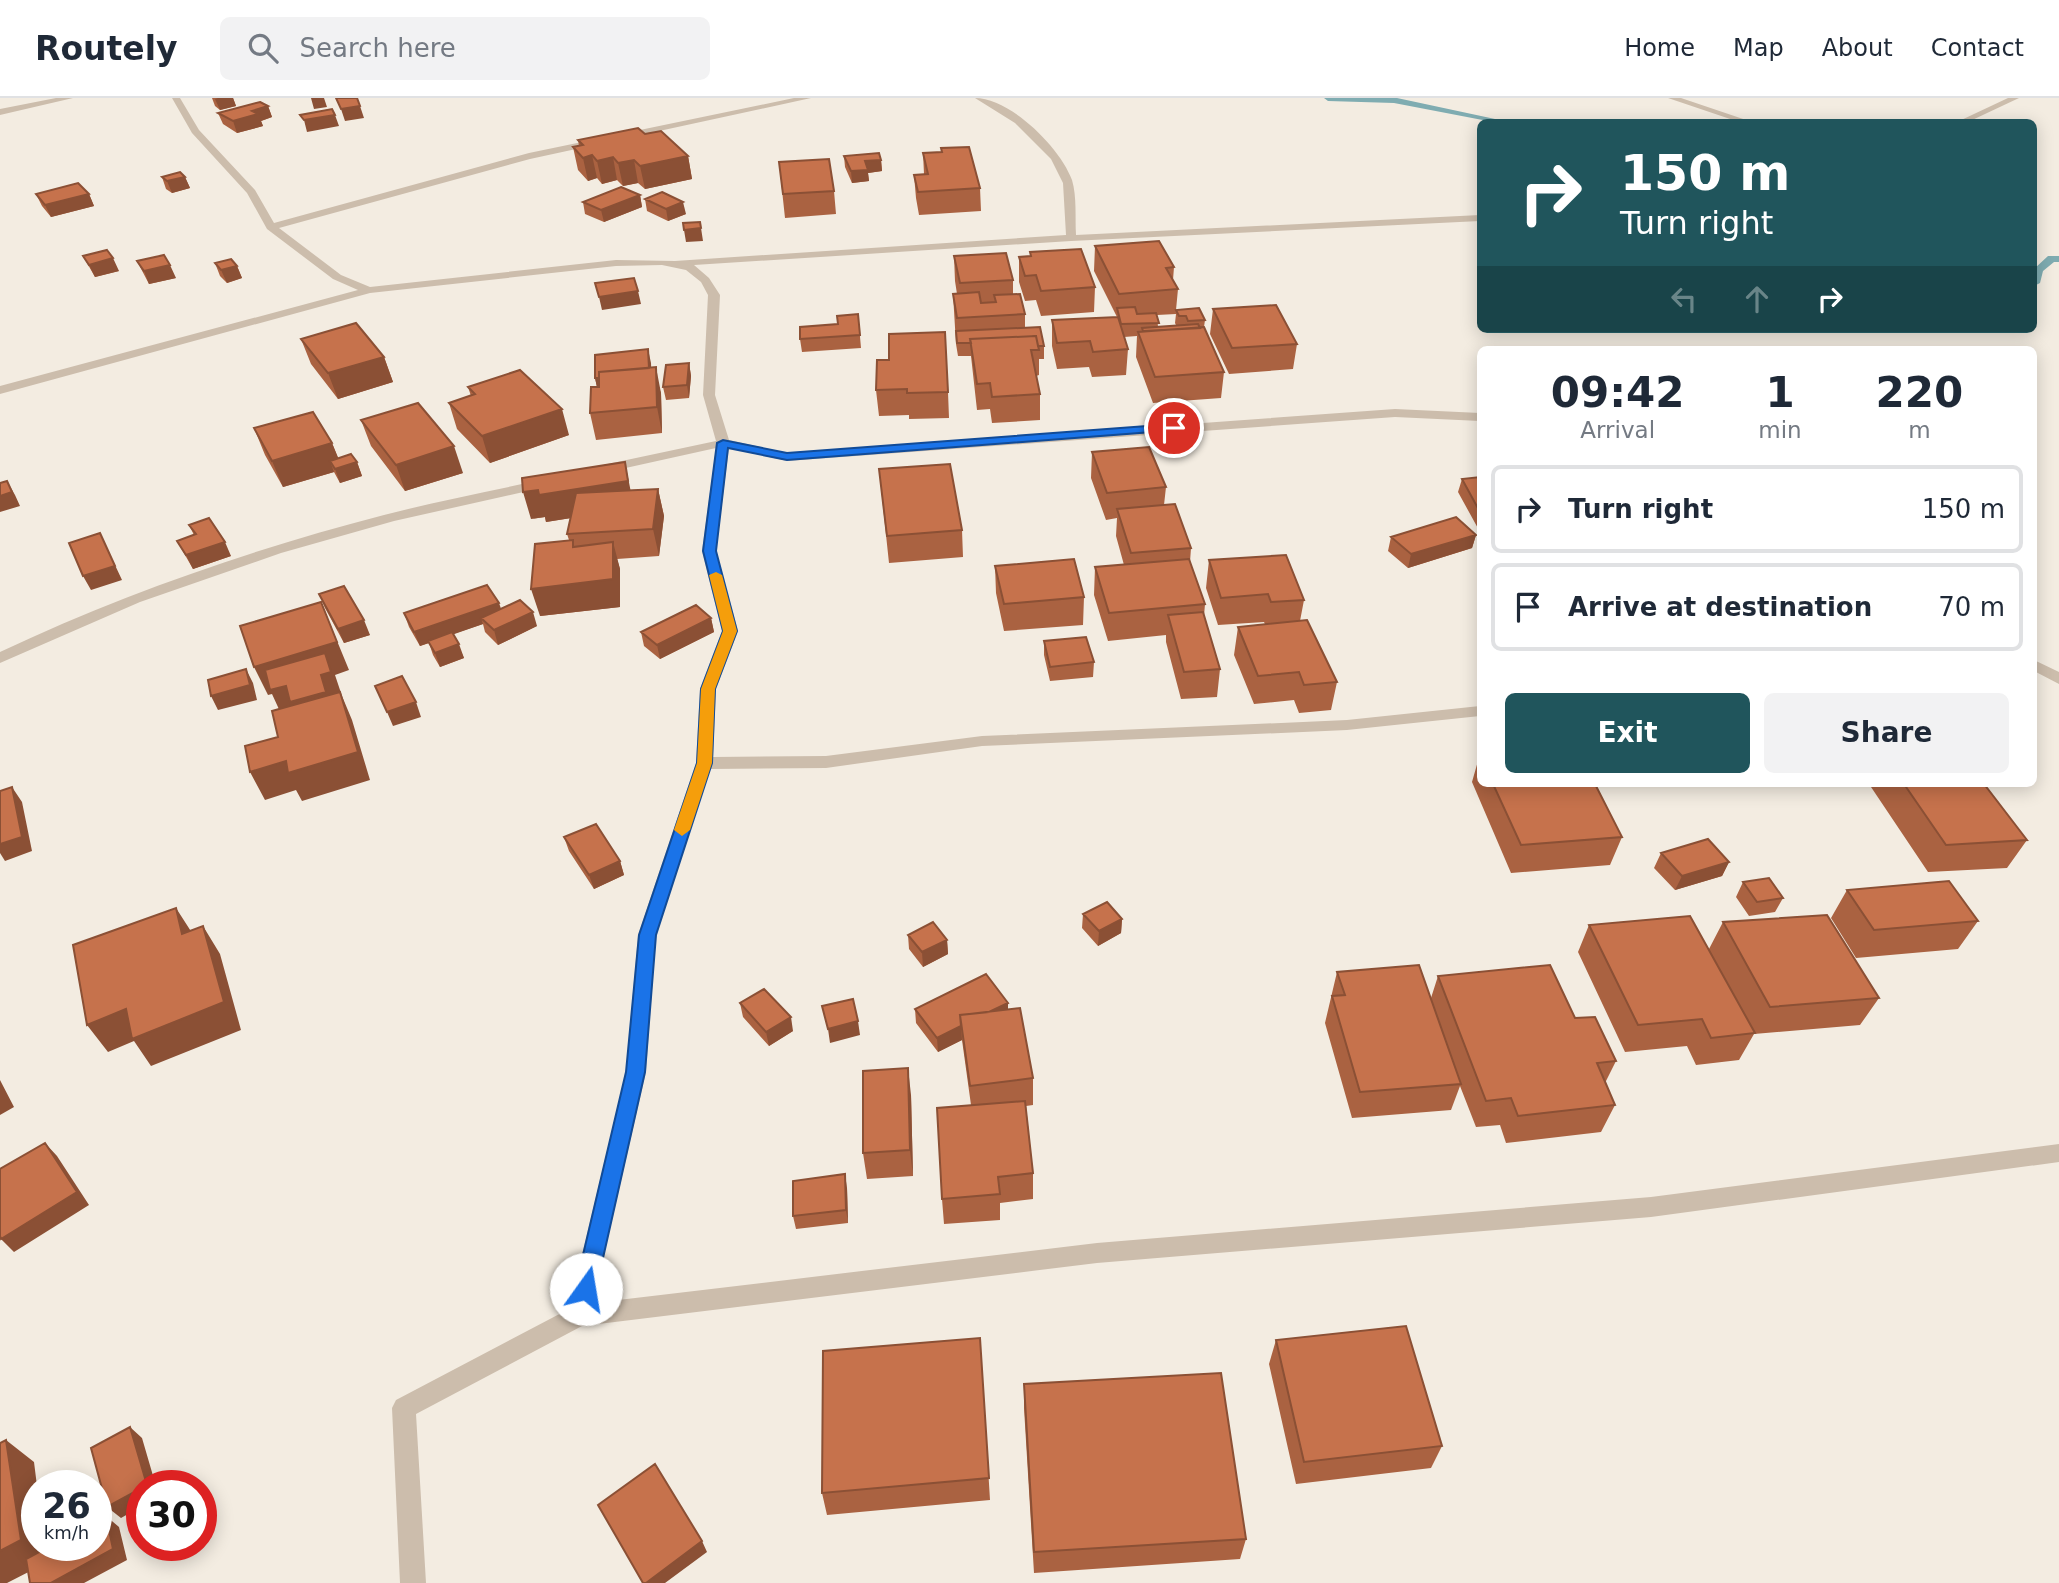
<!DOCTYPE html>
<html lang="en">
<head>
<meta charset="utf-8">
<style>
	:root { --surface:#fff; --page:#f2f2f3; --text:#1f2937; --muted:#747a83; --line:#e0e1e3; --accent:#20555c }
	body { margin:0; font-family:"DejaVu Sans",sans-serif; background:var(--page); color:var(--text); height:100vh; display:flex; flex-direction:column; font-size:26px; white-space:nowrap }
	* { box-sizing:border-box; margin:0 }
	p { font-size:23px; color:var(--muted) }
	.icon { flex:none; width:38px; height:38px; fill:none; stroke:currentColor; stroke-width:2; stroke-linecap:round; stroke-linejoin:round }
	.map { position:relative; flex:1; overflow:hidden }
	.drawer { position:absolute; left:1477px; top:248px; width:560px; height:441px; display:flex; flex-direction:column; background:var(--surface); border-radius:10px; box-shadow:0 4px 18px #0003 }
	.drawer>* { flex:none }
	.guide { position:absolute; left:1477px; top:21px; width:560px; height:214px; border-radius:10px; box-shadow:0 4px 18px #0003; background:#20555c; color:#fff; overflow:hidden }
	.speed { position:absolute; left:21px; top:1372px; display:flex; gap:14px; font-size:35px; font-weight:700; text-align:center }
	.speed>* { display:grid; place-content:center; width:91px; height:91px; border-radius:50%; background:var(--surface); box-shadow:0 4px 18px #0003; line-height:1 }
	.speed small { font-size:18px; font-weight:400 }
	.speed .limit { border:10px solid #d22; background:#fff; color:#111 }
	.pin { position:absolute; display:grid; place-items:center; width:60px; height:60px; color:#fff; margin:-30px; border:4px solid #fff; border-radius:50%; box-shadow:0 2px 7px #0007 }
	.me { position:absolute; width:77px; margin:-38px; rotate:13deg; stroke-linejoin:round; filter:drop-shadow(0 0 5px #0008) }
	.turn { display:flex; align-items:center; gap:24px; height:147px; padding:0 28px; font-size:32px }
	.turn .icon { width:91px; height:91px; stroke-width:2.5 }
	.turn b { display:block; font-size:49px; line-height:60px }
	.lanes { display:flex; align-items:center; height:66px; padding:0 28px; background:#0003; justify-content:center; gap:35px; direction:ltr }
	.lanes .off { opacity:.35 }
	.eta { display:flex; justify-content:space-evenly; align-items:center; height:119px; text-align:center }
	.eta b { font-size:42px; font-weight:700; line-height:49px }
	.button { display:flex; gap:14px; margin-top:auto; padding:14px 28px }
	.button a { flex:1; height:80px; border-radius:10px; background:var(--accent); color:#fff; font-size:28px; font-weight:700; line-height:80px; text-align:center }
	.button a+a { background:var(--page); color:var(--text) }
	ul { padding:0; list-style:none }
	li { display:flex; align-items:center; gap:21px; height:88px; margin:0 14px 10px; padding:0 14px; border:4px solid var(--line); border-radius:10px }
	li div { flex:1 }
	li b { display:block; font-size:26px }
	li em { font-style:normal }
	header { display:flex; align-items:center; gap:42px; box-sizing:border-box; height:98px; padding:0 35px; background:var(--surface); border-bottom:2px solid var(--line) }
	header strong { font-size:33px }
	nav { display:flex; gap:38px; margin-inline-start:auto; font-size:24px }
	.search { width:490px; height:63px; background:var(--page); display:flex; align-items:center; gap:18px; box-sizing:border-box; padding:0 24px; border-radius:10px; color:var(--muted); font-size:26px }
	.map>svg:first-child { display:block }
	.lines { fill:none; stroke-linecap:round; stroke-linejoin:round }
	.stream { fill:#7facb1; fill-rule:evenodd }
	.minor { fill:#ccbdac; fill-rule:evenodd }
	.wall { fill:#aa6241; fill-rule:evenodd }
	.shaded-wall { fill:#8b5035 }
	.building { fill:#c6724c; stroke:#8b5035; stroke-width:2 }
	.route { fill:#1a73e8; stroke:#114b97; stroke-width:2 }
	.slow { fill:#f59e0b }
</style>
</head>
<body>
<header>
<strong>Routely</strong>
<div class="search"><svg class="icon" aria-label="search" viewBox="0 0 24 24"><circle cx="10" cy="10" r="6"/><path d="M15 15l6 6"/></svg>Search here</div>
<nav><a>Home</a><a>Map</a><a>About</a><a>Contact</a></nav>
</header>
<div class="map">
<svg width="2059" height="1485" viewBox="0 0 2059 1485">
	<rect width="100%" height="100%" fill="#f3ece1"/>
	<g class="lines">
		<path class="stream" d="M1324,0H1397L1509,24H1493L1394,5L1328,3Z
			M2048,158H2059V164H2054L2043,173L2040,185L2034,188V171Z"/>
		<path class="minor" d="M56,0H73L0,17V11Z
			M172,0H180L199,32L255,92L274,125L529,55L794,0H811L530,61L279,130L341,177L370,189L616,162L675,163L1066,137L1063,85L1051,61L1015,25L975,0C1010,0 1060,49 1072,82C1077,99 1075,119 1076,137L1480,117V123L1071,143L694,167L709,180L720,197L715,297L729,342L787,355L1395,311L1480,315V323L1395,319L787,363L729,350L716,453L738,533L716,591L713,659L826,658L982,638L1347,622L1480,608V618L1347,632L982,648L826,670L710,671L656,837L646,974L593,1205L1097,1145L1651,1099L2059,1046V1064L1651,1119L1097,1165L582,1228L416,1316L426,1485H400L392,1310L396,1302L569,1211L626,974L638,837L696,665L700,591L722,533L702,453L716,350L603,375L596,371L603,367L716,343L703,297L708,197L701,184L686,172L662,167L616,168L370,195L0,296V288L358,192L333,181L267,131L247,95L192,35Z
			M1668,0H1681L1752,24H1739Z
			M2008,0H2019L1968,24H1957Z
			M545,381L552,385L550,388L394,423L281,455L140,504L0,565V554C123,496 253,451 384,417C438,403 492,393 545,381Z
			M2034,562L2059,574V586L2034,573Z"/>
	</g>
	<path class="wall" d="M212,0H233L236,8L220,12L215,8Z
		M268,8L272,19L261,23L263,28L237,35L223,26L218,15Z
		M645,36L688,58L692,81L645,91L638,85L623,88L617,82L602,86L597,80L588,83L578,72L573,49L579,48L578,42Z
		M941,50L980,90L981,113L919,117L916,100L914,77L924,76L923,55L942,54Z
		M844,58L881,62L882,73L868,75L869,83L852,85L845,69Z
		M779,64L834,93L836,116L785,120Z
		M162,79H185L190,90L172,95L166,91Z
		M36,96H89L94,108L51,119L42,108Z
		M640,97L642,109L604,124L585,116L583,104Z
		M645,101L686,116L668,123L647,113Z
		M1095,148L1174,169L1173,182L1178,191L1176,212L1205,222L1204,229L1224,274L1221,300L1153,305L1136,259L1137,238L1124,239L1128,251L1126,277L1092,279L1089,269L1057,271L1052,248V222L1117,219L1094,173ZM1176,216L1175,225L1176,227L1158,229L1157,217Z
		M1030,154L1095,189L1094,214L1041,218L1036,202L1025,203L1019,184V159L1030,158Z
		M83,158L119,173L95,179Z
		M954,158L1013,182V196L1025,216V230L1044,248V261H1039V277L1036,278L1040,296V322L992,325L990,311L977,312L971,258H958L956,246L953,196H957L955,183Z
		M137,163L176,180L149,186Z
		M215,165L237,168L242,180L227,185L220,178Z
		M1213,211L1297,246L1293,271L1229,276L1210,236Z
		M858,216L861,250L802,254L800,241L838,226Z
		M301,241L384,259L393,284L338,301L311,266Z
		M877,262L948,294L949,320L909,321V317L879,318L876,292Z
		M651,265V269L661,295L662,335L596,342L590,315L597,289L595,280Z
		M689,265L691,278L689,300L666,302L663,289Z
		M468,289L569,337L490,365L457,331L449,305L471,298Z
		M361,322L463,375L405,393L371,348Z
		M254,330L332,345L338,360L357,364L362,378L340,385L334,374L283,389L265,357Z
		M1092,354L1166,389L1164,407L1191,450L1190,464L1205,506L1204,518L1220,571L1217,599L1181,601L1166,544V537L1108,543L1094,497L1095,469L1124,467L1116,438L1117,420L1106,422L1091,380Z
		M879,371L962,432L963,459L889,465Z
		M1480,379V434L1458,394L1462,381Z
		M658,391L664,418L659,458L617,461L620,471V509L540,518L569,442L567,436L571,420L546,424L545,419L531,421L631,392Z
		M189,427L231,458L193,471L177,443L194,437Z
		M1476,437L1472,450L1408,470L1388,453L1391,439Z
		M1209,462L1304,502L1300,523L1337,584L1331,612L1299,615L1294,602L1254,606L1234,557L1238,529L1265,526L1264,524L1218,527L1206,490Z
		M995,468L1084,499L1083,527L1004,533L996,495Z
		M319,496L370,537L344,545L325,510Z
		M501,511L537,528L498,547L485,534L483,526L453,536L464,560L440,569L433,557L429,545L420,548L409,529L404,515Z
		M711,520L714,534L660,561L644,548L641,534Z
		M1044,543L1094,564L1093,579L1050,583L1044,557Z
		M1480,656V686H1595L1622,739L1610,767L1511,775L1472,684Z
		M1869,686H1984L2027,742L2007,770L1928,774Z
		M564,739L620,763L624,777L594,791L569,753Z
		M1661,755L1729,764L1722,778L1675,792L1654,770Z
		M1743,784L1783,800L1775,814L1749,818L1736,799Z
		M1847,792L1978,823L1958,851L1856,860L1831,820Z
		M1083,816L1122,821L1121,835L1098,848L1082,830Z
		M1723,824L1879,900L1860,927L1754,936L1739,962L1696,967L1687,948L1625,954L1578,854L1589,827L1709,851Z
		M908,837L947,842L948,856L923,869L909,851Z
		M1337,874L1431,900L1438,878L1575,920L1616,963L1605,985L1615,1007L1601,1034L1506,1045L1500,1027L1476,1029L1460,988L1451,1012L1352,1020L1325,925Z
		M740,905L793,933L769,948L743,919Z
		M915,911L1008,912L1033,980V1007L1026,1008L1033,1075V1101L1000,1105V1122L944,1126L942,1101L971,1007L962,942L938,954L916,925Z
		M911,997L913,1078L867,1081L863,1055Z
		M847,1090L848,1125L796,1131L793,1118Z
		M980,1240L990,1402L827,1417L822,1395Z
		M1276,1242L1442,1348L1431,1370L1296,1386L1269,1266Z
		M1024,1286L1246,1441L1240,1461L1034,1475L1024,1310Z"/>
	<path class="shaded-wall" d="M218,0H233L236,8L220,12L215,1Z
		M311,0H324L327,9L314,11Z
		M268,8L272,19L261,23L263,28L237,35L233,23L252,13Z
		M360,8L364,20L345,23L341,11Z
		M335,17L339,28L307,34L304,22Z
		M592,57L597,80L588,83L583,60Z
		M688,58L692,81L645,91L640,68Z
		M613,59L617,82L602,86L597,63Z
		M634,62L638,85L623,88L618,65Z
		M881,62L882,73L868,75L869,83L852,85L851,73L865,63Z
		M185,79L190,90L172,95L167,83Z
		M89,96L94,108L51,119L45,107Z
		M640,97L642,109L604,124L601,112Z
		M683,104L686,116L668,123L666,111Z
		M701,130L703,143L686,144L684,132Z
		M113,160L119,173L95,179L89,167Z
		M170,167L176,180L149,186L144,173Z
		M237,168L242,180L227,185L221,172Z
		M638,193L641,206L602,212L599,199Z
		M648,251L651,265L652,288L598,294L595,280Z
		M384,259L393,284L338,301L328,275Z
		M689,265L691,278L689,300L687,287Z
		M656,269L661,295L662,335L657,309Z
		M562,311L569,337L490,365L482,338Z
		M332,345L342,369L357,364L362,378L340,385L335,371L330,363L334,374L283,389L272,363Z
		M454,348L463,375L405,393L396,367Z
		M625,364L634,410L546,424L545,419L531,421L523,394Z
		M7,383L15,397L20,408L0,414V398Z
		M658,391L664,418L659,458L653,431Z
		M100,435L122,482L91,492L83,478Z
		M1476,437L1472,450L1408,470L1411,456Z
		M225,444L231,458L193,471L186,457Z
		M613,444L620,471V509L540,518L531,491Z
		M321,504L349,572L335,577L342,598L352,622L370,682L302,703L296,692L265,702L250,674L286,663L283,620L272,596L268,597L254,569Z
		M499,505L504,519L481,520L483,526L420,548L414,534Z
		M533,514L537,528L498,547L494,532Z
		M711,520L714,534L660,561L657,547Z
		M364,522L370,537L344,545L338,531Z
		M459,546L464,560L440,569L435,555Z
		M246,571L253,585L257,602L218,612L211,598Z
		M416,604L421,619L393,628L387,614Z
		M12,689L22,704L32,753L5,763L0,755V746Z
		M620,763L624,777L594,791L589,777Z
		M1729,764L1722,778L1675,792L1682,778Z
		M176,810L194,838L182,836Z
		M1122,821L1121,835L1098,848L1099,833Z
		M203,828L220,856L241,932L151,968L134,943L108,954L87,927Z
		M947,842L948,856L923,869L922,854Z
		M1008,905V919L962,928Z
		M791,919L793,933L769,948L766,934Z
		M858,923L860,937L830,945L828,931Z
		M961,928L962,942L938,954L937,940Z
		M908,970L911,997L913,1078L910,1052Z
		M0,982L14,1009L0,1017Z
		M45,1045L57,1058L89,1107L14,1154L1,1141Z
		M845,1076L847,1090L848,1125L846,1112Z
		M130,1329L142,1340L156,1388H146Z
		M6,1342L34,1364L37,1388V1447H47L50,1463L7,1485H0V1453Z
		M142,1390V1408L121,1420L107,1409Z
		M106,1418L119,1429L127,1462L84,1485H51Z
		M702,1443L707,1454L665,1485H646Z"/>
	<path class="building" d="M336,0H357L360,8L341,11Z
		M260,4L268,8L252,13L258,16L233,23L218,15Z
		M332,11L335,17L304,22L300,17Z
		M638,30L645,36L661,33L688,58L640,68L634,62L618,65L613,59L597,63L592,57L583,60L573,49L583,47L578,42Z
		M969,49L980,90L918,94L914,77L928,76L923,55L942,54L941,50Z
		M879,55L881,62L865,63L868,72L851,73L844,58Z
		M829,61L834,93L783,96L779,64Z
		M180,74L185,79L167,83L162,79Z
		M78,85L89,96L45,107L36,96Z
		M621,89L640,97L601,112L583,104Z
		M662,94L683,104L666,111L645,101Z
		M700,124L701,130L684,132L683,125Z
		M1159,143L1174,169L1166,170L1178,191L1119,196L1095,148Z
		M1081,151L1095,189L1041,193L1036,177L1025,178L1019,159L1031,158L1030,154Z
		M107,152L113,160L89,167L83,158Z
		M1006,155L1013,182L960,185L954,158Z
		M164,157L170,167L144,173L137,163Z
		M231,161L237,168L221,172L215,165Z
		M634,180L638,193L599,199L595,185Z
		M979,194L981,205L996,204L994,197L1020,196L1025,216L957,220L953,196Z
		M1276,207L1297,246L1232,250L1213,211Z
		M1135,209L1137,216L1156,215L1159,225L1121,226L1117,210Z
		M1199,210L1205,222L1188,223L1186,218H1179L1176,212Z
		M858,216L860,237L800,241V229L838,226L837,218Z
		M1118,219L1128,251L1093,254L1090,243L1057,245L1052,222Z
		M356,225L384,259L328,275L301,241Z
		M1198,226L1200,230L1143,233L1142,230Z
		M1040,229L1044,248H1038L1036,238L970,241L971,245H957L956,233Z
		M1204,229L1224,274L1155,279L1138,234Z
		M945,234L948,294L907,295V291L876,292L877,262H889V236Z
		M1036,238L1039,252H1031L1040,296L992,299L990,285L977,286L970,241Z
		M648,251L649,270L599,274V280H595V257Z
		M689,265L687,287L663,289L666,267Z
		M656,269L657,309L590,315L591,289H599V274Z
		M520,272L562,311L482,338L449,305L475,296L468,289Z
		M418,305L454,348L396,367L361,322Z
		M313,314L332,345L272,363L254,330Z
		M1149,349L1166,389L1107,395L1092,354Z
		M351,356L357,364L335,371L330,363Z
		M625,364L628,383L539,397L538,392L523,394L522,380Z
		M950,366L962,432L887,438L879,371Z
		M1480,379V414L1462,381Z
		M7,383L12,394L0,398V385Z
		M658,391L653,431L567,436L576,395Z
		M1175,406L1191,450L1131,455L1117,411Z
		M1456,419L1476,437L1411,456L1391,439Z
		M209,420L225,444L186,457L177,443L196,436L189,427Z
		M100,435L115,468L83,478L69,445Z
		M573,442V449L613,444V481L531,491L535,446Z
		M1286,457L1304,502L1271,504L1268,496L1221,500L1209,462Z
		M1074,461L1084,499L1004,506L995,468Z
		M1189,461L1205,506L1109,515L1095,469Z
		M487,487L499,505L414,534L404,515Z
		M344,488L364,522L338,531L319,496Z
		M520,502L533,514L494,532L481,520Z
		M321,504L337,544L254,569L240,528Z
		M696,507L711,520L657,547L641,534Z
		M1203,514L1220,571L1184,574L1168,517Z
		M1307,522L1337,584L1304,587L1299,574L1258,578L1238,529Z
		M452,534L459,546L435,555L428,543Z
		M1086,539L1094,564L1050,569L1044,543Z
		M325,555L331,574L321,577L326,594L290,604L286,588L270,592L265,572Z
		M246,571L250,587L211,598L208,582Z
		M402,578L416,604L387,614L375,588Z
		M340,594L358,654L288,675L286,663L250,674L245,648L278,639L272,613Z
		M1493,686H1595L1622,739L1521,747Z
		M1904,686H1984L2027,742L1946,747Z
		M12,689L22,739L0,746V693Z
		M596,726L620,763L589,777L564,739Z
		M1708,741L1729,764L1682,778L1661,755Z
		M1769,780L1783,800L1757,804L1743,784Z
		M1949,783L1978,823L1874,832L1847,792Z
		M1107,804L1122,821L1099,833L1083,816Z
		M176,810L182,836L203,828L224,904L132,941L126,911L87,927L73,847Z
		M1827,817L1879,900L1770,909L1723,824Z
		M1690,818L1755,935L1711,940L1702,921L1638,927L1589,827Z
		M933,824L947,842L922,854L908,837Z
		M1419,867L1461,986L1360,994L1332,898L1345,897L1337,874Z
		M1550,867L1575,920L1595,919L1616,963L1597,965L1615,1007L1518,1018L1511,1000L1486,1003L1438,878Z
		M986,876L1008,905L989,914L960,917L961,928L937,940L915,911Z
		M764,891L791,919L766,934L740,905Z
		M853,901L858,923L828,931L822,908Z
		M1020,910L1033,980L970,988L960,917Z
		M908,970L910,1052L863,1055V973Z
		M1025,1003L1033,1075L998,1079L1000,1096L942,1101L937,1010Z
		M45,1045L77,1094L1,1141L0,1138V1071Z
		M845,1076L846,1112L793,1118V1083Z
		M1406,1228L1442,1348L1304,1364L1276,1242Z
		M980,1240L989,1380L822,1395L823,1253Z
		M1221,1275L1246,1441L1034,1454L1024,1286Z
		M130,1329L147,1387L142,1388V1390L107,1409L91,1350Z
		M6,1342L21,1442L0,1453V1345Z
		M655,1366L702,1443L646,1485H643L598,1407Z
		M106,1418L113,1451L51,1485H30L26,1461L52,1447H96V1424Z"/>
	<path class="route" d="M1174,326L1178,327V332L787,362L728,350L716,453L737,533L715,591L712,665L656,837L645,974L596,1191L593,1197L586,1200L578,1197L575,1191L626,974L639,837L697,665L701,591L723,533L703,453L717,345L723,342L787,355Z"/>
	<path class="slow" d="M716,474L722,477L737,533L715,591L712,665L690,732L682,738L674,732L697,665L701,591L723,533L709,477Z"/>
</svg>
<div class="speed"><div>26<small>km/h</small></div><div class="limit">30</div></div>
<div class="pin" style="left:1174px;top:330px;background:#d93025"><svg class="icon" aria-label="arrive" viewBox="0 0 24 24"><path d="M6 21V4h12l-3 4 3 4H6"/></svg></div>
<svg class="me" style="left:586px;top:1191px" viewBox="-20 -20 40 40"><circle r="19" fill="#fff"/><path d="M0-13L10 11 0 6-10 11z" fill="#1a73e8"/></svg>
<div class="guide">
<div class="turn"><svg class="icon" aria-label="right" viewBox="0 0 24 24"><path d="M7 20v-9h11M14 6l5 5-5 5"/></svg><div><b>150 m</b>Turn right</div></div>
<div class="lanes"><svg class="icon off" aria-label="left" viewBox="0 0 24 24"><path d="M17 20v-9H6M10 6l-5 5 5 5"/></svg><svg class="icon off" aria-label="ahead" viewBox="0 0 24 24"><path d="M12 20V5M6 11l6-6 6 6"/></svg><svg class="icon" aria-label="right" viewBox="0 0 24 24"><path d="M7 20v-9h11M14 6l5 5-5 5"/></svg></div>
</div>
<section class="drawer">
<div class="eta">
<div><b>09:42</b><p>Arrival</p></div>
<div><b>1</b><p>min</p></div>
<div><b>220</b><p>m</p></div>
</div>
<ul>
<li><svg class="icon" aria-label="right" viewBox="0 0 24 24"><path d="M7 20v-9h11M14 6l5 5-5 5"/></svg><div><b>Turn right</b></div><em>150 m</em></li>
<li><svg class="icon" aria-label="arrive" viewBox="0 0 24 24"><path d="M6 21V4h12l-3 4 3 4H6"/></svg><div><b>Arrive at destination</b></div><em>70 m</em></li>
</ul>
<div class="button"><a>Exit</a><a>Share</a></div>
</section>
</div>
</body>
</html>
